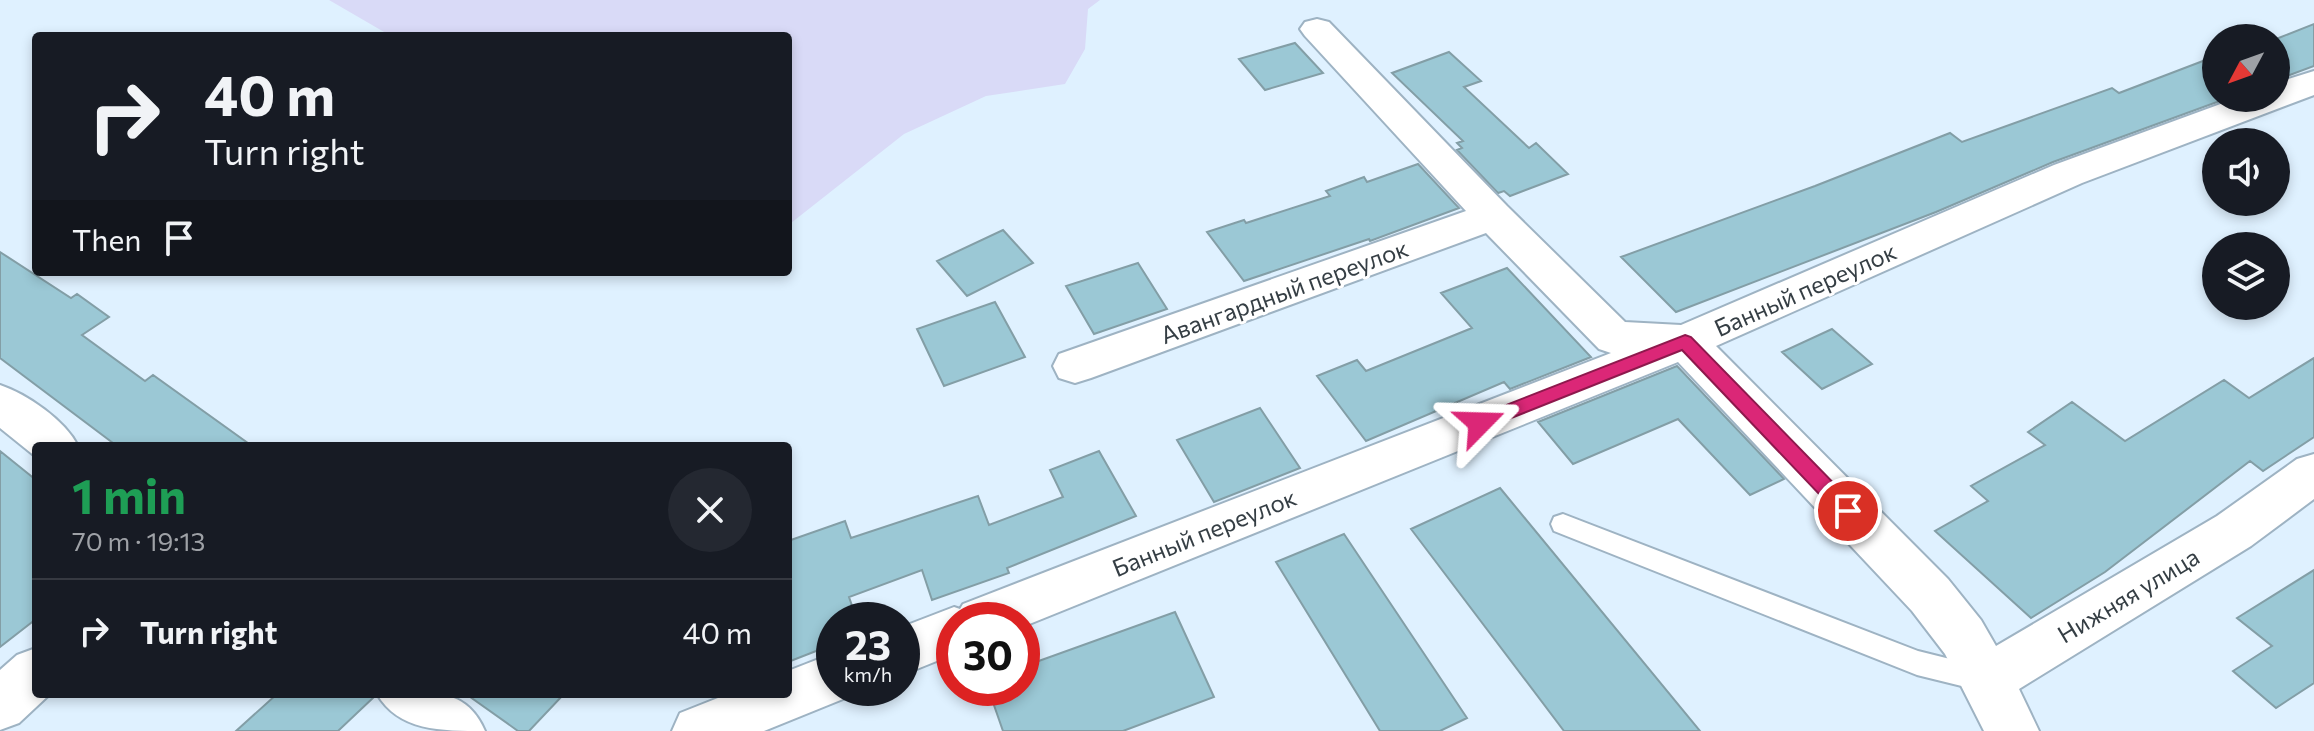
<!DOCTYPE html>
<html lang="en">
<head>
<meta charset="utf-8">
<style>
	:root { --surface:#171b24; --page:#242831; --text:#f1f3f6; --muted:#9ea1a6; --line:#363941 }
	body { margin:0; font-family:Commissioner,sans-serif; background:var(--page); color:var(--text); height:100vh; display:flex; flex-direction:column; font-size:30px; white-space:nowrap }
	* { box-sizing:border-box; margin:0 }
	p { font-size:26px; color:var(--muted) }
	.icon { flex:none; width:44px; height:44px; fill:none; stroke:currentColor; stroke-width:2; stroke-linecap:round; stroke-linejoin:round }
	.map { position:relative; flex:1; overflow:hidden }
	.side { position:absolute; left:32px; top:442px; width:760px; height:256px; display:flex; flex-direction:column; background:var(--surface); border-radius:8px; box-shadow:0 4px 12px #0003 }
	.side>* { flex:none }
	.hud { position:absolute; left:32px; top:32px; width:760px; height:244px; border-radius:8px; box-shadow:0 4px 12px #0003; background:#171b24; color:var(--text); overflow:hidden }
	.needle { width:52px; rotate:229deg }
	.controls { position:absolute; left:2202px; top:24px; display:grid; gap:16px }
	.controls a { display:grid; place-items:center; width:88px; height:88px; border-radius:50%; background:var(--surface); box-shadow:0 4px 12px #0003; font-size:40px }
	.speed { position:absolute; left:816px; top:602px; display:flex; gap:16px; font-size:40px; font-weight:700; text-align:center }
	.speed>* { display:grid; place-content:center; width:104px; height:104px; border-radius:50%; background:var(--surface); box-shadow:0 4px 12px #0003; line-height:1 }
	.speed small { font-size:20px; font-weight:400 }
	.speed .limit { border:12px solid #d22; background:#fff; color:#111 }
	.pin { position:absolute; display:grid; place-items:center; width:68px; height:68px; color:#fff; margin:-34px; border:4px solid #fff; border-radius:50%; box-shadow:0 2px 8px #0007 }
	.me { position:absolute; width:88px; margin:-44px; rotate:68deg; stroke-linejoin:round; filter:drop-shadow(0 0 6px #0008) }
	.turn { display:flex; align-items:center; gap:28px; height:168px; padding:0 40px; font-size:36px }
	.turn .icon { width:104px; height:104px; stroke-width:2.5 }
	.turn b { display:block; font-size:56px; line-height:68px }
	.then { display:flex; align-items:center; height:76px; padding:0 40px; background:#0003; gap:16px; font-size:30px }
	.round { display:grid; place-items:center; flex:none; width:84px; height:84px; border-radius:42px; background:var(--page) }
	.summary { display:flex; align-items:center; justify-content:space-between; height:136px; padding:0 40px }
	h1 { font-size:48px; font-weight:700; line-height:60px; color:#1e9e55 }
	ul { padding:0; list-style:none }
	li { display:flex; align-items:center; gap:24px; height:104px; padding:0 40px; border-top:2px solid var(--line) }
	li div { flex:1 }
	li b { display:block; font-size:30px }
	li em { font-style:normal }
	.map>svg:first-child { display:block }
	.green { fill:#d9daf7 }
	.building { fill:#9bc8d5; stroke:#839ea6; stroke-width:2 }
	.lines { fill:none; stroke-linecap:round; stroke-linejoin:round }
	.lane-casing { stroke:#9eb3c3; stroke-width:4 }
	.street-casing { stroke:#9eb3c3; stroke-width:4 }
	.lane { fill:#fff; fill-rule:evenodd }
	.street { fill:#fff; fill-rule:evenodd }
	.route { fill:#db2777; stroke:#8e194d; stroke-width:2 }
	.labels { text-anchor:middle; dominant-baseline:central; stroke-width:6; stroke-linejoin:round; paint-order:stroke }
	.street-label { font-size:24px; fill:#353e44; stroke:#fff }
</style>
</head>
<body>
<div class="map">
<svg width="2314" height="731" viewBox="0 0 2314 731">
	<rect width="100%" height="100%" fill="#dff1ff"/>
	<path class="green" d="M329,0H1100L1088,9L1085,49L1065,84L986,96L904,134L791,223L788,222V36H391Z"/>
	<path class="building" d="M2314,24V66L2276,80V39Z
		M1295,43L1323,73L1265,90L1239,59Z
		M1449,52L1481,81L1464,87L1529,148L1536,143L1568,174L1510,196L1504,191L1498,193L1457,150L1462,148L1457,143L1463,141L1392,73Z
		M2216,56V98H2228L2053,162L1936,212L1676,312L1621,257L1815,186L1950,133L1962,142L2112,88L2119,93Z
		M1418,164L1459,208L1370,241L1369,239L1244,281L1207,232L1244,220L1246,223L1330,196L1326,191L1364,177L1367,182Z
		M1003,230L1033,263L967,296L937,261Z
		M0,252L71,298L77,294L109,317L82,335L145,381L153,375L252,446H117L0,358Z
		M1138,263L1167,309L1094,334L1066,286Z
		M1507,268L1591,357L1510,389L1504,382L1366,441L1317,376L1357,360L1366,371L1472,328L1441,293Z
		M995,302L1025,357L944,386L917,329Z
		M1832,329L1872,364L1822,389L1782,352Z
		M2314,358V437L2263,471L2250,461L2105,572L2031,618L1935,531L1988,501L1971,486L2045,445L2028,432L2072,402L2125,441L2224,380L2249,398Z
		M1677,366L1784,479L1750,495L1678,419L1573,464L1538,422Z
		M1260,408L1300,468L1214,502L1177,440Z
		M0,451L36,480V619L0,647Z
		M1099,451L1136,516L1007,568L1009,573L932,600L922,570L849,597L857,620H834V644L788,662V541L845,521L851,538L978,496L989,525L1063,497L1050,470Z
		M1500,488L1700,731H1564L1411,529Z
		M1344,534L1467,718L1440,731H1380L1276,562Z
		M2314,570V683L2276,708L2233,671L2272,646L2237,618Z
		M1175,612L1214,697L1123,731H1003L988,688H1022V667Z
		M277,694H374L375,696L338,731H236Z
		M466,694H564L529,731H518Z"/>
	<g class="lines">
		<g class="lane-casing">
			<path id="lane" d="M1563,514L1918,651L1982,667L1991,670L1995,679L1991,688L1982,691L1917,675L1554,531L1551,524L1554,517Z"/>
		</g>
		<g class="street-casing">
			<path id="street" d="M1317,19L1329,22L1507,206L1625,322L1681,325L2054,165L2237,98H2276V83L2314,71V95L2082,183L1716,346L1948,579L1981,620L1996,646L2217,516L2297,459L2314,454V499L2251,546L2019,689L2039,731H1984L1945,654L1912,611L1678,362L1022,627V620H954V654L902,675V627L954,607L960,609L963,604L1611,353L1599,349L1486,233L1091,378L1075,383L1059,378L1053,366L1059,354L1466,211L1305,36L1300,29L1305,22Z
				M0,385C27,394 65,420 78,446H36V457L0,428Z
				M36,648V694H50L19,723L0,730V670L17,655Z
				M834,653V688H856L853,695L764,731H672L680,713L728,694H788V671Z
				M377,694C422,694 464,682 485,731C440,731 399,731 377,694Z"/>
		</g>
		<use href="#lane" class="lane"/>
		<use href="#street" class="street"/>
	</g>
	<path class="route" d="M1685,335L1691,337L1855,505L1858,511L1855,517L1848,519L1841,517L1682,350L1486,428H1473L1470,423L1473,418Z"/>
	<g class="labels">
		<g class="street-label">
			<text transform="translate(1805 289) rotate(-24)">Банный переулок</text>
			<text transform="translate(1284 291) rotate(-20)">Авангардный переулок</text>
			<text transform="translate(1204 532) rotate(-22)">Банный переулок</text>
			<text transform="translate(2128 595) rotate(-31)">Нижняя улица</text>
		</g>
	</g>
</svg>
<div class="controls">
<a><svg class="needle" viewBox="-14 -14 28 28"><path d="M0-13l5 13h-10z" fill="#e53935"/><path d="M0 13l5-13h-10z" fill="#9ea1a6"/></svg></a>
<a><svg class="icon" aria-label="sound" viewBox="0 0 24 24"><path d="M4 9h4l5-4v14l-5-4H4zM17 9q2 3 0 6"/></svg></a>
<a><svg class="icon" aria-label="layers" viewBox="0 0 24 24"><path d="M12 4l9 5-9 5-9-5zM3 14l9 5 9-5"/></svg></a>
</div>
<div class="speed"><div>23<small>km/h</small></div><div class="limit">30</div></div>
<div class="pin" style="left:1848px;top:511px;background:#d93025"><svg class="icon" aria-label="arrive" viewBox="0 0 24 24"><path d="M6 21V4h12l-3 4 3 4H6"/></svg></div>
<svg class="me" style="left:1480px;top:423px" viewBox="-20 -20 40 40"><path d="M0-17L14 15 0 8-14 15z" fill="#db2777" stroke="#fff" stroke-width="4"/></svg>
<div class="hud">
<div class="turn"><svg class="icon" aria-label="right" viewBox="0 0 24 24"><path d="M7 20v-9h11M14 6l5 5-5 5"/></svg><div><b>40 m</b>Turn right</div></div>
<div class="then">Then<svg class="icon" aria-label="arrive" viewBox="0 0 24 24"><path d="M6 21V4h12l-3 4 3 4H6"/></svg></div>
</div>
<section class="side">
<div class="summary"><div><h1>1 min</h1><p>70 m · 19:13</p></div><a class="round"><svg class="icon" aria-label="close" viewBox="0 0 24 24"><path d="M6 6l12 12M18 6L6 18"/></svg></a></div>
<ul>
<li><svg class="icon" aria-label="right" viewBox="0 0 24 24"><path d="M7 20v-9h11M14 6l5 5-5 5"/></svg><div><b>Turn right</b></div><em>40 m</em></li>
</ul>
</section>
</div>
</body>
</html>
